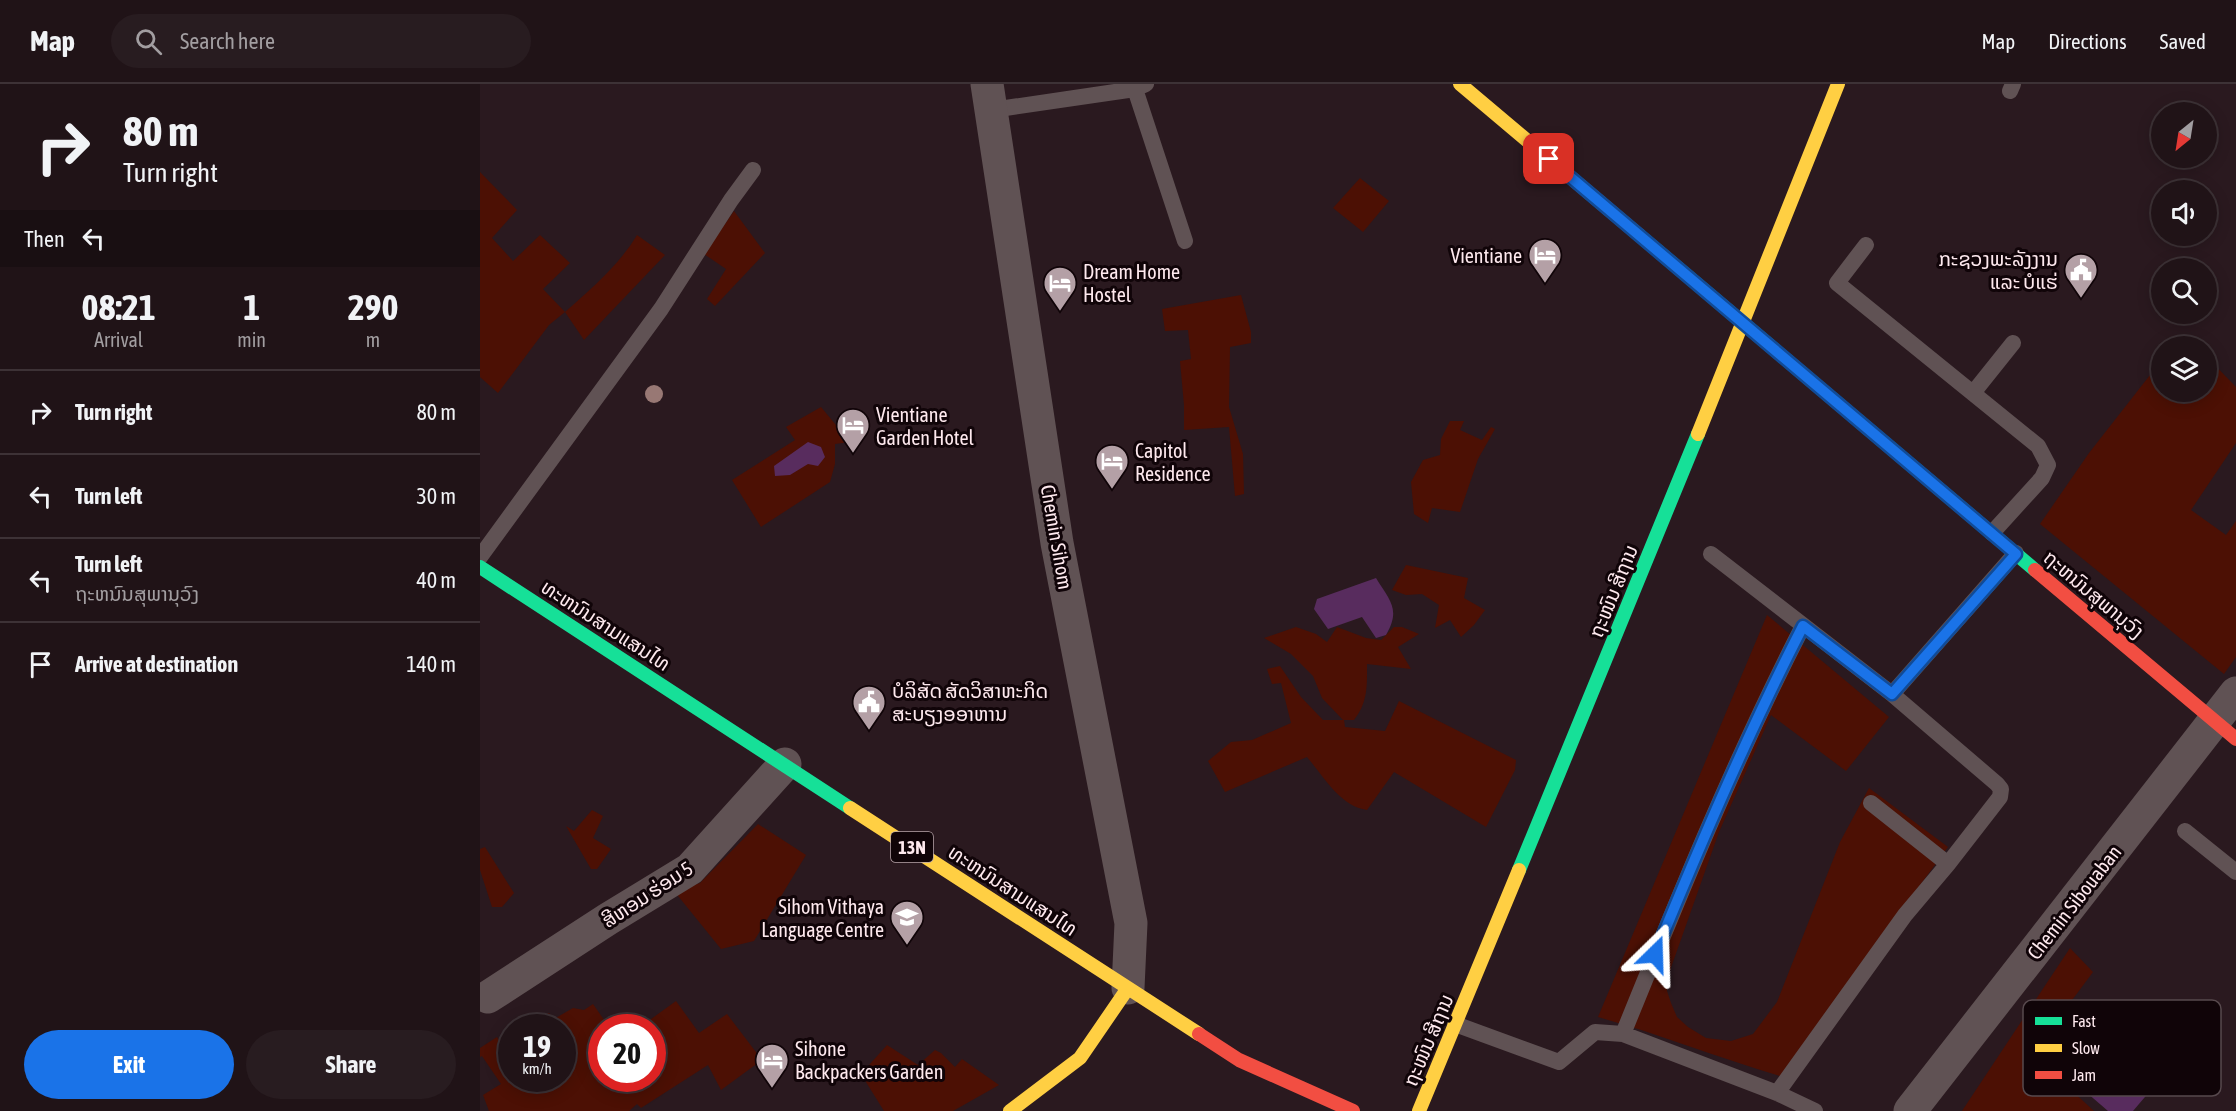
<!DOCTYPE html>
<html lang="en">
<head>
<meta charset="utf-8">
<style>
	:root { --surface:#201317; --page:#281c20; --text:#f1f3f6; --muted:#a29ea1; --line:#3d3236; --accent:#1a73e8 }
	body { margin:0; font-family:"Asap Condensed","Noto Sans Lao",sans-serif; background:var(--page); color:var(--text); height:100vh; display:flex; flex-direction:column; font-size:22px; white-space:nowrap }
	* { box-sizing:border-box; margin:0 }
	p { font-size:20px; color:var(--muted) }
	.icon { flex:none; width:33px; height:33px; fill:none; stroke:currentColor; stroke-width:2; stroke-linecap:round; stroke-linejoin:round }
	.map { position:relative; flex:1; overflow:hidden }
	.sheet { display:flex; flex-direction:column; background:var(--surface); width:480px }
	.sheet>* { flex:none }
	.top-card { background:#201317; color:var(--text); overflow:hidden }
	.needle { width:39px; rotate:210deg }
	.fabs { position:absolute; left:1671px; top:18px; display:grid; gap:12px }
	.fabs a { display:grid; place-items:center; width:66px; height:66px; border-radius:50%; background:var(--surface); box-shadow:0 3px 15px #0003,0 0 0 2px var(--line); font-size:30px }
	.speed { position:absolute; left:18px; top:930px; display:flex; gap:12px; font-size:30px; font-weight:700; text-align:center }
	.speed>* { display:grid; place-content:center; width:78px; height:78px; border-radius:50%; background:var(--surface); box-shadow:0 3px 15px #0003,0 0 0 2px var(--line); line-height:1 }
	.speed small { font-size:15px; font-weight:400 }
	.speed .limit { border:9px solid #d22; background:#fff; color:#111 }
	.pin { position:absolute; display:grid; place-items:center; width:51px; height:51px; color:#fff; margin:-26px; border-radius:12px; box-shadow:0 3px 9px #0006 }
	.me { position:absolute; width:66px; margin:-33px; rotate:22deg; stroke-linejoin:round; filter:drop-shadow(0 0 4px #0008) }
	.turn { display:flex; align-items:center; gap:21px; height:126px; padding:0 24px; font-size:27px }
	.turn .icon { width:78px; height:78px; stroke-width:2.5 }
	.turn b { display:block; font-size:42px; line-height:51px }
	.then { display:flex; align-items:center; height:57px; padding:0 24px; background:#0003; gap:12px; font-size:22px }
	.eta { display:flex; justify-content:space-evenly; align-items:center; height:102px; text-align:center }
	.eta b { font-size:36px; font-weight:700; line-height:42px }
	.action { display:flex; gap:12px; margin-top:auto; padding:12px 24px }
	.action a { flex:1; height:69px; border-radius:36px; background:var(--accent); color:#fff; font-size:24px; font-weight:700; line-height:69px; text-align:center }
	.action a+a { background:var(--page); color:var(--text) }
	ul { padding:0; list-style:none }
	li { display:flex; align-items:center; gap:18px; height:84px; padding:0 24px; border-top:2px solid var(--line) }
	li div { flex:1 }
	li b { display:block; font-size:22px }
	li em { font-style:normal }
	header { display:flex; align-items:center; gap:36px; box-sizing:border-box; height:84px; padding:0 30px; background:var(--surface); border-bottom:2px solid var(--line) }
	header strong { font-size:28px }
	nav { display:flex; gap:33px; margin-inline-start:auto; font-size:21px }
	.search { width:420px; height:54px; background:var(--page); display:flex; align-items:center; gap:15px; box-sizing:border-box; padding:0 21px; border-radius:33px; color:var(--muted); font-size:22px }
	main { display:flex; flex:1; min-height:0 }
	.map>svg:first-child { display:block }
	.green { fill:#4c1004 }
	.water { fill:#582c5e }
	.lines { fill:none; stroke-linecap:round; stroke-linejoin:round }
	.lane { stroke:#605254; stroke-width:16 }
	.street { stroke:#605254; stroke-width:33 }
	.fast { stroke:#16e098; stroke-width:14 }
	.slow { stroke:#ffcf43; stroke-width:14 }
	.jam { stroke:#f24e42; stroke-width:14 }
	.tree { fill:#987874 }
	.route-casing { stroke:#114b97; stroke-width:15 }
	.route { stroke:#1a73e8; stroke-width:10 }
	.labels { text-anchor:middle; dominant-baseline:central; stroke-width:6; stroke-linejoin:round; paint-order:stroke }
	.shield { fill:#100408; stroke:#b7a4a9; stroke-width:1.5 }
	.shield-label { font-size:18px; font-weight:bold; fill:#fee9ee }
	.poi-label { font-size:20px; fill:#fee9ee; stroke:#100408; text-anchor:start }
	.street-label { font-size:20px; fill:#fee9ee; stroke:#100408 }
	.key { fill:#100408; stroke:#57494d; stroke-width:1.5 }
	.key-label { font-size:16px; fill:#fee9ee }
</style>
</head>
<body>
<header>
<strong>Map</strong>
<div class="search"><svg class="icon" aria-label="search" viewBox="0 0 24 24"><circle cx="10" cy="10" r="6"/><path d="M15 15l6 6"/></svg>Search here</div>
<nav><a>Map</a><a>Directions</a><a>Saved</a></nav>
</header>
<main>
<section class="sheet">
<div class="top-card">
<div class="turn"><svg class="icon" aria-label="right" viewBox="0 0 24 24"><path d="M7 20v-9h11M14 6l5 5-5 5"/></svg><div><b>80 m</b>Turn right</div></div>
<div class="then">Then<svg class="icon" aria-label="left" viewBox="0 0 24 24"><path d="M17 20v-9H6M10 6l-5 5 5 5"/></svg></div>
</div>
<div class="eta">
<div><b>08:21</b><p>Arrival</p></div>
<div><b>1</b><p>min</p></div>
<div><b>290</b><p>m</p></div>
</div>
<ul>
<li><svg class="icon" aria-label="right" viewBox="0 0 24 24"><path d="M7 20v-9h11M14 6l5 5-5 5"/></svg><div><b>Turn right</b></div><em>80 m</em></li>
<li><svg class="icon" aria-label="left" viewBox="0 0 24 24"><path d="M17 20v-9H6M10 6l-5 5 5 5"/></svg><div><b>Turn left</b></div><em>30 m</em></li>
<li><svg class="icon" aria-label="left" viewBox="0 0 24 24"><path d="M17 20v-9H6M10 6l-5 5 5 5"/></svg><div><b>Turn left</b><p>ຖະຫນົນສຸພານຸວົງ</p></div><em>40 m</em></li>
<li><svg class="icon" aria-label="arrive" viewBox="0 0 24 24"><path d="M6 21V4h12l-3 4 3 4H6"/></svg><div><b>Arrive at destination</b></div><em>140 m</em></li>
</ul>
<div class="action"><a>Exit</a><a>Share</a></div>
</section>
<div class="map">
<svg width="1756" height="1027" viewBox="0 0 1756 1027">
	<rect width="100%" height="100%" fill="#2a191f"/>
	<path class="green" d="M0,88L37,126L12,154L33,177L60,151L90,179L63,205L85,228C110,206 140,180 157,151L185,171L104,256L85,228L69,241L18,309L0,293Z
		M880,94L909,117L883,148L853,124Z
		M254,127L285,169L235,222L227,215L246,185L224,170Z
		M761,211L771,248V259L750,263L749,323L763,370L764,410L755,412L749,343L704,346V321L700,277L711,275L708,246L685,247L682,225Z
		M1727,273L1756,303V359L1711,426L1746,451L1756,437V573L1744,590L1560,440L1609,369L1681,277L1682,308H1726Z
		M341,323L370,358L355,360V380L350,398L281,443L252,396L315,356L306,343Z
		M970,337H984L980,346L1002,356L1011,343L1015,345L998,375L980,428L952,424L948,439L934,430L931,398L943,376L960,371L961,355Z
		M926,481L988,494L984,514L1005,526L994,541L981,553L970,536L955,544L959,521L942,510L926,511L912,506Z
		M1287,531L1409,633L1366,687L1291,631L1239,748L1188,892L1187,907L1191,919L1197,933L1208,943L1226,954L1251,957L1273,950L1297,918L1360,758L1389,704L1468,763L1300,992C1239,974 1179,950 1118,933Z
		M816,543L836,550L847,558L857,543L886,554L901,556L914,543H922L939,550L918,563L931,585L887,580C887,602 888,618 874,636H864L865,643L905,647L919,617L1036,676L1035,686L1006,743L914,688L887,726C860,722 844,693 827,673L745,708L728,677L751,658L772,656L811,639L801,599L792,600L787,585L800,582L821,613L843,636H863L842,614L833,592L811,570L784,554Z
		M112,726L123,732L113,754L131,765L117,785H111L86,742L94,747Z
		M278,740L326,771L274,857L241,865L194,807L220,799Z
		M5,763L34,809L22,823H12L0,786V765Z
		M1590,864L1613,888L1552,970L1614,1027H1482Z
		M196,917L219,949L247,930L282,976L241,1006L228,981L161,1024L157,1020L149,1027H9L3,1011L21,1000L2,972L0,973V964L17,953L20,958L31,951L32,994H82V944L45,943L69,929L74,935L93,924L104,926L113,920L129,943L122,944V994H172V944L160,943Z
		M407,961L438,981L455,966L461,969L475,983L482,975L519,1001L473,1027H404L381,990Z"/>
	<path class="water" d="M328,358L341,363L345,373L338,382L328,380L310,391L295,392L294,382Z
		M896,494C910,517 921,525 906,551L896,554L882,533L848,545L834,525L837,515Z
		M1596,932L1676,1000L1653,1027H1628L1563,971Z"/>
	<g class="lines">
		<path class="lane" d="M655,5L705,157
			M1530,7L1533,0
			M512,26L655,5L666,0
			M1386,161L1357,199L1558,362L1568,381L1562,394L1512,449
			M1493,309L1533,259
			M1231,470L1412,610L1517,700L1521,705L1520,713L1468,780
			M0,473L181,225L251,116L273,86
			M1412,610L1536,469
			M1705,747L1756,788
			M975,940L1079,978L1115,948L1143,950L1297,1009L1335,1027
			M1143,950C1199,812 1255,674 1323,542
			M1297,1009L1425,831L1468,780L1391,719"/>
		<path class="street" d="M507,0L577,459L651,839L648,904
			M8,913L128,835L210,785L305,680
			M1430,1027L1756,609"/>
		<path class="fast" d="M1159,151L1555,486
			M0,483L370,724
			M1039,786L1218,350"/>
		<path class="slow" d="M980,0L1159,151
			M1218,350L1358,0
			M370,724L719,950
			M530,1027L600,974L648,904
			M939,1027L1039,786"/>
		<path class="jam" d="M1555,486L1756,655
			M719,950L759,976L873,1027"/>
	</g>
	<circle class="tree" cx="174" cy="310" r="9"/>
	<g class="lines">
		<g class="route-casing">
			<path id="route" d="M1069,75L1536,470L1412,610L1323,542C1268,649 1221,759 1175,870"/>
		</g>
		<use href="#route" class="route"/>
	</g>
	<defs>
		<g id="hotel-pin" transform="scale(1.725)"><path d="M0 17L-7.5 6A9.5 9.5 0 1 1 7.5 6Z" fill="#b4a0a6" stroke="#100408"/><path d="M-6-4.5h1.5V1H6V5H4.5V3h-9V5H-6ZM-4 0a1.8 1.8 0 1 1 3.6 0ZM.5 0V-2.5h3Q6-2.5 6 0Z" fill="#fff"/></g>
		<g id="civic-pin" transform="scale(1.725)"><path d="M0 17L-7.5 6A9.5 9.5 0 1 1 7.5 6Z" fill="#b4a0a6" stroke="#100408"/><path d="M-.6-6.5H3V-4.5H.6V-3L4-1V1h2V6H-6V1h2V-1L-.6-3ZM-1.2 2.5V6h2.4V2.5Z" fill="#fff"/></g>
		<g id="school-pin" transform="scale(1.725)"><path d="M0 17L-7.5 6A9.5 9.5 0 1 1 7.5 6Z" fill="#b4a0a6" stroke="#100408"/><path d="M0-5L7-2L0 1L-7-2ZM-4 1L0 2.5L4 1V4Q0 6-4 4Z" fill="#fff"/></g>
	</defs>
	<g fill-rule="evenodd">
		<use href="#hotel-pin" x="1065" y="171"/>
		<use href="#civic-pin" x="1601" y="186"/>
		<use href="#hotel-pin" x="580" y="199"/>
		<use href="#hotel-pin" x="373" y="341"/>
		<use href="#hotel-pin" x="632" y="377"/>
		<use href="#civic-pin" x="389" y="618"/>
		<use href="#school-pin" x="427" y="833"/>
		<use href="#hotel-pin" x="292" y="976"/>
	</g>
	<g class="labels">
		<rect class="shield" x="411" y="748" width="42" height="30" rx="4.5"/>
		<g class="shield-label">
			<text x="432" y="763">13N</text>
		</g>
		<g class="poi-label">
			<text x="1042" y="171" text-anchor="end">Vientiane</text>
			<text x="1578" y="174" text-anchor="end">ກະຊວງພະລັງງານ<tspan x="1578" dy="23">ແລະ ບໍແຮ່</tspan></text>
			<text x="603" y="187">Dream Home<tspan x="603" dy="23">Hostel</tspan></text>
			<text x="396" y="330">Vientiane<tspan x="396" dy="23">Garden Hotel</tspan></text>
			<text x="655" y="366">Capitol<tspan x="655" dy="23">Residence</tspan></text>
			<text x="412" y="606">ບໍລິສັດ ສັດວິສາຫະກິດ<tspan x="412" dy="23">ສະບຽງອອາຫານ</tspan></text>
			<text x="404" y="822" text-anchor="end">Sihom Vithaya<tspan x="404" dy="23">Language Centre</tspan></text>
			<text x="315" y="964">Sihone<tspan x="315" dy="23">Backpackers Garden</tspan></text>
		</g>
		<g class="street-label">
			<text transform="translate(577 453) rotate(80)">Chemin Sihom</text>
			<text transform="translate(1133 507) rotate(-68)">ຖະໜົນ ສີຖານ</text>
			<text transform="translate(1614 510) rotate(40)">ຖະຫນົນສຸພານຸວົງ</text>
			<text transform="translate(126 541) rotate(33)">ທະຫນົນສາມແສນໄທ</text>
			<text transform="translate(533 806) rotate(33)">ທະຫນົນສາມແສນໄທ</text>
			<text transform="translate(167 810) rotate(-33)">ສີຫອມ ຮ່ອມ 5</text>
			<text transform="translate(1594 818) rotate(-52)">Chemin Sibouaban</text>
			<text transform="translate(948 956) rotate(-67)">ຖະໜົນ ສີຖານ</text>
		</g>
	</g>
	<rect x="1543" y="916" width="198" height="96" rx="9" class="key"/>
	<rect x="1555" y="933" width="27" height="8" fill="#16e098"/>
	<rect x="1555" y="960" width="27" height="8" fill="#ffcf43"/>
	<rect x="1555" y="987" width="27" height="8" fill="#f24e42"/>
	<g class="key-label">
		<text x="1592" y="943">Fast</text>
		<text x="1592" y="970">Slow</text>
		<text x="1592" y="997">Jam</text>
	</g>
</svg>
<div class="fabs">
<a><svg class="needle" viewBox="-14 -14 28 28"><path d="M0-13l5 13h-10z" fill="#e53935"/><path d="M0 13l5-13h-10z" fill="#a29ea1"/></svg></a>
<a><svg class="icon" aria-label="sound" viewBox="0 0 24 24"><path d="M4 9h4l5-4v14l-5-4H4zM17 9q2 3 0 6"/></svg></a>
<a><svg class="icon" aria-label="search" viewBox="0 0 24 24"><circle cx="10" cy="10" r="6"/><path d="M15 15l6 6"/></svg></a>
<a><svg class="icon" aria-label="layers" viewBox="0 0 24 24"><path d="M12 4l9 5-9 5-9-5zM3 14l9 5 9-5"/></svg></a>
</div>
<div class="speed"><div>19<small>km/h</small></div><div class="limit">20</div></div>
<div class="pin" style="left:1069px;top:75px;background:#d93025"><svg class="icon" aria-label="arrive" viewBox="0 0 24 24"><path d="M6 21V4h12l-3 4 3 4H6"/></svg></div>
<svg class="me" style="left:1175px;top:870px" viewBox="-20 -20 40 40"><path d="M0-17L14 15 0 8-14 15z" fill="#1a73e8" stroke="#fff" stroke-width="4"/></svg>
</div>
</main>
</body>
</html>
